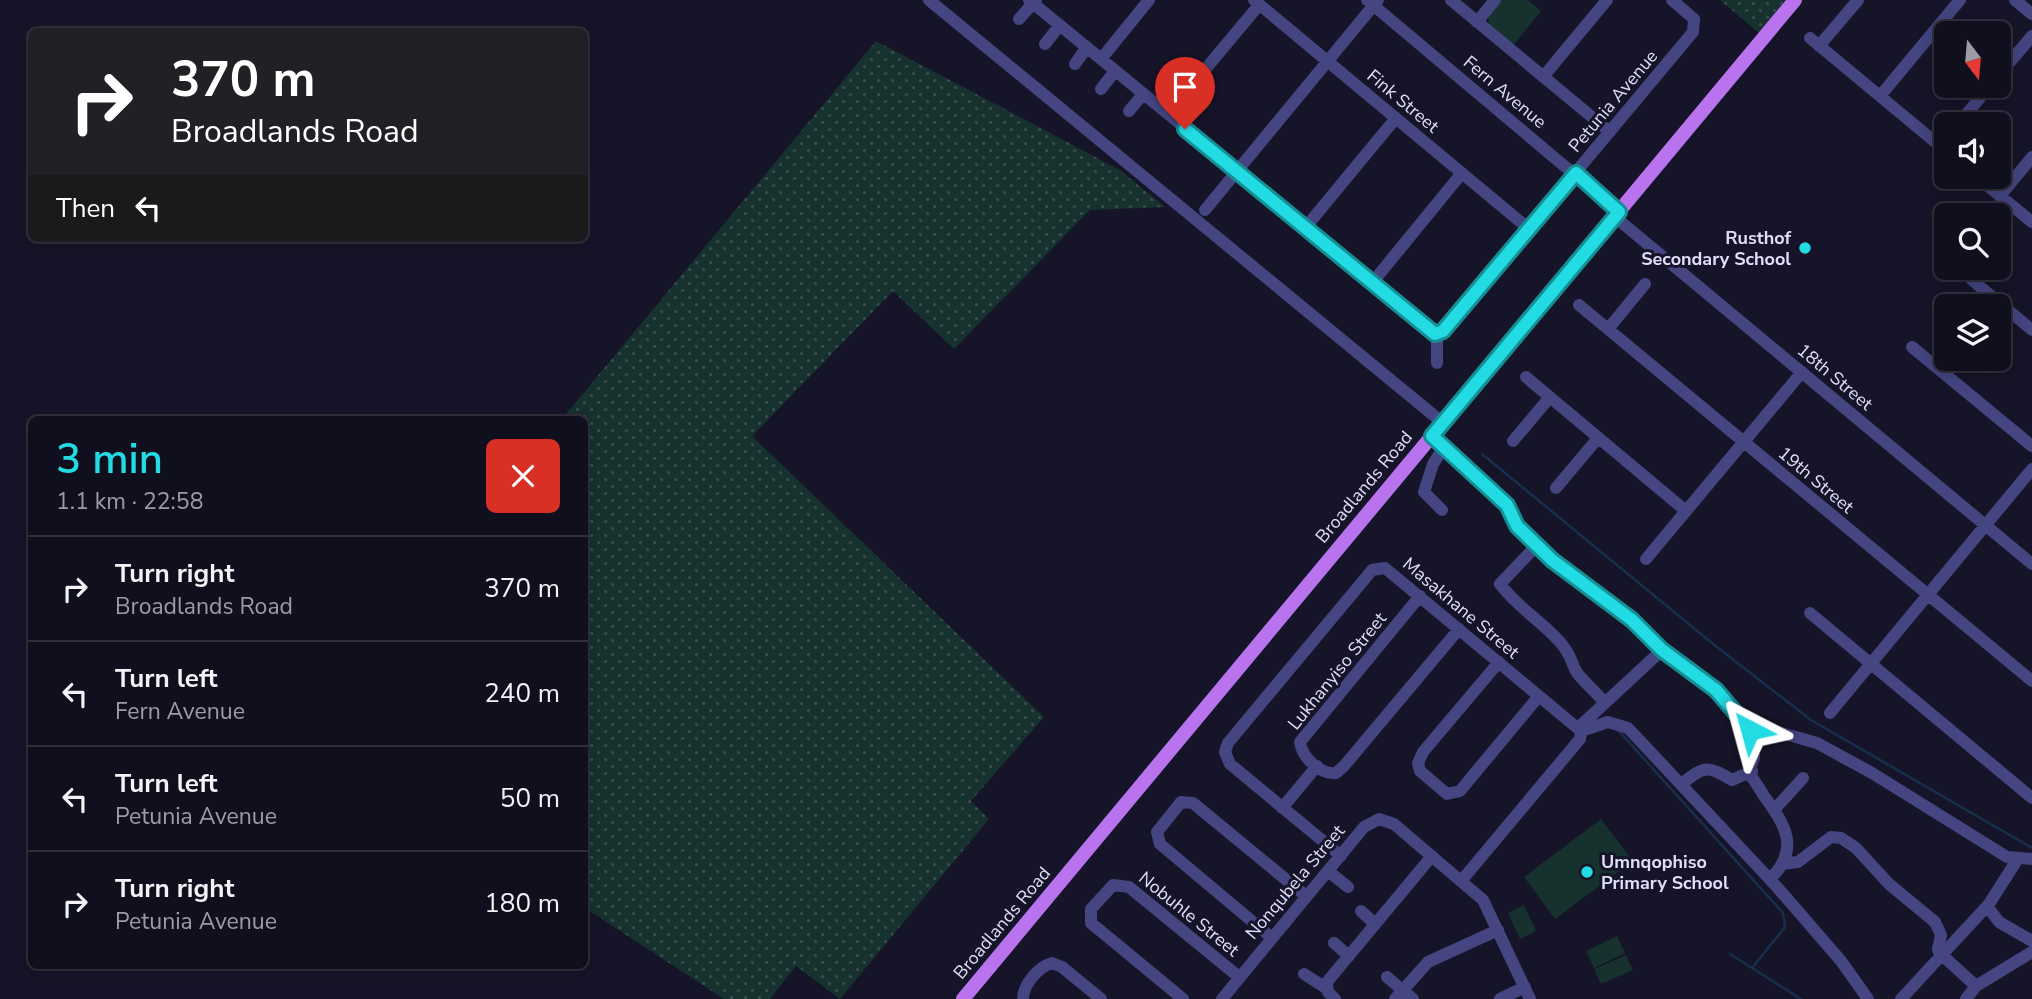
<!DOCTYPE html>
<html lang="en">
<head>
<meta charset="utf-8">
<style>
	:root { --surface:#100f1e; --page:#191827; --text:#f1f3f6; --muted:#9c9ca4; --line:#302f3c; --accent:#22dbe3 }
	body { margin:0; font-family:"Nunito Sans",sans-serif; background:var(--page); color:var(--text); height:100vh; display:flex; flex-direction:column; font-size:26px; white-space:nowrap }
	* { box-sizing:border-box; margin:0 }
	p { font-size:23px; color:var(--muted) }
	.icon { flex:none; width:38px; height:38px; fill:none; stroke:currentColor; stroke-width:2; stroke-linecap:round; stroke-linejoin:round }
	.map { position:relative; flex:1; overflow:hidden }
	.sheet { position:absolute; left:28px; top:416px; width:560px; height:553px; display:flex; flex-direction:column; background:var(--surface); border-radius:10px; box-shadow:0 4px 18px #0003,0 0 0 2px var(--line) }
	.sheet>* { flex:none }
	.hud { position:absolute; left:28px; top:28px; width:560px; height:214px; border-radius:10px; box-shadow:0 4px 18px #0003,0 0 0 2px var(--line); background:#202124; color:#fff; overflow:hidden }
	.needle { width:46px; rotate:164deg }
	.controls { position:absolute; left:1934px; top:21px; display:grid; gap:14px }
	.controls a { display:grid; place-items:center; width:77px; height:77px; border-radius:10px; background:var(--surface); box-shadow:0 4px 18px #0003,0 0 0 2px var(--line); font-size:35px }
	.pin { position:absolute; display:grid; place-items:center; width:60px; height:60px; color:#fff; margin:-72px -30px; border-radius:50% 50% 50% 0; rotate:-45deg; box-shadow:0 0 7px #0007 }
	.pin .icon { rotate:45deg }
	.me { position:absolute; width:77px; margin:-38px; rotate:321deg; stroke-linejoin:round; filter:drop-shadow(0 0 5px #0008) }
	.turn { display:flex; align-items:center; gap:24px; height:147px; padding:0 28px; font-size:32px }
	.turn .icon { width:91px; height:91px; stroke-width:2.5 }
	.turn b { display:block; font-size:49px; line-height:60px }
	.then { display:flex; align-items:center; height:66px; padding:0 28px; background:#0003; gap:14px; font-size:26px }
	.round { display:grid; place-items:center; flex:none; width:74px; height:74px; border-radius:10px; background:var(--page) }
	.summary { display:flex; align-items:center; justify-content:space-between; height:119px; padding:0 28px }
	h1 { font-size:42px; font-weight:600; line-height:52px; color:var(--accent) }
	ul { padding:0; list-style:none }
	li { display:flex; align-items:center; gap:21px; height:105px; padding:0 28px; border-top:2px solid var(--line) }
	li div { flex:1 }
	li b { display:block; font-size:26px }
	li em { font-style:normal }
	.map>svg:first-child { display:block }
	.grass { fill:url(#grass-dots) }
	.park { fill:#17312e }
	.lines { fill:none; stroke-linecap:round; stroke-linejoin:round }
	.stream { stroke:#182f4c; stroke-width:2.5 }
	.minor { stroke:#444581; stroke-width:12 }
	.major { stroke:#b973ee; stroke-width:14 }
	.route-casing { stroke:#168e94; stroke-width:18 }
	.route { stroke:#22dbe3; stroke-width:12 }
	.poi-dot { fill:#22dbe3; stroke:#161428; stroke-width:2.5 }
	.labels { text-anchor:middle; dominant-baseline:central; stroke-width:6; stroke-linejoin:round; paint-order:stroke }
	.street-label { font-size:18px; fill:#e0defb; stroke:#161428 }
	.poi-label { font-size:18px; font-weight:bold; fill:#e0defb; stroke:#161428; text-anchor:end }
</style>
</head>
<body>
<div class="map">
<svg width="2032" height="999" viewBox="0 0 2032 999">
	<defs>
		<pattern id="grass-dots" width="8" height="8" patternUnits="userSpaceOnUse" patternTransform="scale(1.75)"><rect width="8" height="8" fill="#17312e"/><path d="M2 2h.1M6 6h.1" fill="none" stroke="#384e4d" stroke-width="1.8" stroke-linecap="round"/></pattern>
	</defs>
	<rect width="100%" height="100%" fill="#161428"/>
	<path class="grass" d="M1720,0H1785L1759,33Z
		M876,41L1120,170L1165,207L1090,210L954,349L893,291L752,436L1044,717L971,801L989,819L840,999L796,966L770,999H724L585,908L584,420H561Z"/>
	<path class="park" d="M1501,0H1528L1541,11L1513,46L1489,26L1488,15Z
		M1601,819L1633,861L1555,919L1524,877Z
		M1524,905L1536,931L1520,939L1508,913Z
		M1617,936L1625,953L1594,968L1586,951Z
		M1626,955L1633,970L1601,984L1594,969Z"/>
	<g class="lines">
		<path class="stream" d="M1482,454L1713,644L1811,720L2032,848
			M1618,730L1783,913L1785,927L1752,968
			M1730,954L1801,999"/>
		<path class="minor" d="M929,0L1443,423
			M1029,0L1437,334L1443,331L1693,32L1694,19L1672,0
			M1254,0L1529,229
			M1367,0L1619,212
			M1451,0L1610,132
			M2015,0L2032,14
			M1019,19L1036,0
			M1477,22L1495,0
			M1810,38L1946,151
			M1045,44L1060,25
			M1819,46L1858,0
			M1101,59L1149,0
			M1075,64L1087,47
			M1998,76L2032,36
			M1543,77L1607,0
			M1101,89L1115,71
			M1880,96L1960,0
			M1129,111L1143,94
			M1168,114L1259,5
			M1958,124L1990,86
			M1977,177L2032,222
			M2000,196L2032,157
			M1205,210L1378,0
			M1615,217L2032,564
			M1305,228L1396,118
			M1972,280L2032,330
			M1372,283L1462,173
			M1579,305L2032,681
			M1608,329L1645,284
			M1912,347L2032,446
			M1437,363V334
			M1526,377L1686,511
			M1432,436L1507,505L1517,526L1552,560L1632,620L1662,650L1727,700L1750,730L1754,758L1748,773C1755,780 1759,788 1764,796C1785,824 1801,849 1770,879
			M1513,441L1550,397
			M1556,488L1598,438
			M1442,510L1424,492L1433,464L1444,447
			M1538,544L1500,584C1517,607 1540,620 1559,641C1572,654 1571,665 1578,674C1586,684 1596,692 1604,702
			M1646,559L1802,372
			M1420,596L1300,742C1302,757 1320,775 1336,773L1344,766L1459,629
			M1810,613L2032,798
			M1499,662L1423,752L1418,763L1420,771L1447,794L1460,791L1539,696
			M1830,713L2032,469
			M1578,728L1662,650
			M1581,731L1608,722L1628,728L1777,887L1841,961L1868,999
			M1751,735L1767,729L1817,743L1872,773L2007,857L2032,859
			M1683,783C1705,765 1708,766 1732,780L1752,771
			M1282,808L1317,766
			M1774,810L1803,778
			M1341,856L1230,764L1225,752L1228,743L1368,575L1372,570L1385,568L1581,731L1580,739L1462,880
			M1782,864L1798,862L1831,837L1841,838L1856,848L1889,884L1935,922L1941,935L1938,949L1941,958
			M1328,871L1348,887
			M1987,906L1999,922L2032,941
			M1361,911L1375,924
			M1272,938L1160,844L1157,832L1181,802L1193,803L1306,896
			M1334,943L1349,956
			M1943,956L1976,986
			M1304,974L1326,988
			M1387,977L1413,999
			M1023,999C1023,985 1038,967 1052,963L1062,967L1101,999
			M1183,999L1091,923V909L1113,885L1129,887L1239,977
			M1222,999L1364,827L1379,819L1394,824L1483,900L1530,999
			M1335,999L1328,992L1327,982L1432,856
			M1395,999L1428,962L1498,930
			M1500,999L1525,987
			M1901,999L1989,904L2017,860
			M1966,999L1976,986L2032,952"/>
		<path class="major" d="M963,999L1795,0"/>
	</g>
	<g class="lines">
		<g class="route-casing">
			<path id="route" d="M1185,129L1435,334L1443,331L1576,173L1619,212L1432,436L1507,505L1517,526L1552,560L1632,620L1662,650L1716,690L1750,730"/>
		</g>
		<use href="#route" class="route"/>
	</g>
	<g class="poi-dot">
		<circle cx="1805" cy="248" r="7"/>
		<circle cx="1587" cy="872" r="7"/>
	</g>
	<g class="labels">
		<g class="street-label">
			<text transform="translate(1505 92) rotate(40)">Fern Avenue</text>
			<text transform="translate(1403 101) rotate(40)">Fink Street</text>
			<text transform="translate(1613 101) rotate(-50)">Petunia Avenue</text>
			<text transform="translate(1835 377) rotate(40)">18th Street</text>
			<text transform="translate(1816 480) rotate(40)">19th Street</text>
			<text transform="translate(1364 487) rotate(-50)">Broadlands Road</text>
			<text transform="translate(1461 608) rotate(40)">Masakhane Street</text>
			<text transform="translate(1337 671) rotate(-51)">Lukhanyiso Street</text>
			<text transform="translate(1295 882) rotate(-50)">Nonqubela Street</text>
			<text transform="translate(1189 914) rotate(39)">Nobuhle Street</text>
			<text transform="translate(1002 923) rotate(-50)">Broadlands Road</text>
		</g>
		<g class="poi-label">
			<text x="1791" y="238">Rusthof<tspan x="1791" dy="21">Secondary School</tspan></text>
			<text x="1601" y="862" text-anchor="start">Umnqophiso<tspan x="1601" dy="21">Primary School</tspan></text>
		</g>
	</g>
</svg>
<div class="controls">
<a><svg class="needle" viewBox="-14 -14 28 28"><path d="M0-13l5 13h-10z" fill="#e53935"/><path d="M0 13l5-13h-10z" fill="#9c9ca4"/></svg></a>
<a><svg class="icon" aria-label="sound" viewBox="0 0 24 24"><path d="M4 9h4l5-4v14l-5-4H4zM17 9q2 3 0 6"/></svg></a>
<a><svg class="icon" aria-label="search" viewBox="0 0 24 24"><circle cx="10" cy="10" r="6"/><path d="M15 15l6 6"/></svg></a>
<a><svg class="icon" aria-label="layers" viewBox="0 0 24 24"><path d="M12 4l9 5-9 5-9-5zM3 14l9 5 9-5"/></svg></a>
</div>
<div class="pin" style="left:1185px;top:129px;background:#d93025"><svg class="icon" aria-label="arrive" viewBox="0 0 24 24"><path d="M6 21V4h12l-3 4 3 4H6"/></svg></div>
<svg class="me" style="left:1750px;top:730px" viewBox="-20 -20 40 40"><path d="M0-17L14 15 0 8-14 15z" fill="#22dbe3" stroke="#fff" stroke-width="4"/></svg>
<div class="hud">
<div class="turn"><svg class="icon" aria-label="right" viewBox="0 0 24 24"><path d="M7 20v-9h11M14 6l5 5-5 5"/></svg><div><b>370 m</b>Broadlands Road</div></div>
<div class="then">Then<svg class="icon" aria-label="left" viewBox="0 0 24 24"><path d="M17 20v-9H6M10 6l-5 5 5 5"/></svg></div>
</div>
<section class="sheet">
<div class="summary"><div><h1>3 min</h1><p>1.1 km · 22:58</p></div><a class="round" style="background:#d93025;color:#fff"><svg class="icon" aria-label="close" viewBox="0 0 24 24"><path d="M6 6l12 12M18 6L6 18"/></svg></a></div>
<ul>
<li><svg class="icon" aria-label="right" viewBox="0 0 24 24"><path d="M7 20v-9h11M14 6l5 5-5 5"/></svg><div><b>Turn right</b><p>Broadlands Road</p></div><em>370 m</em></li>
<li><svg class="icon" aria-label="left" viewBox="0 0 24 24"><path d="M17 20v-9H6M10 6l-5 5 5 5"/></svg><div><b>Turn left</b><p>Fern Avenue</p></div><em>240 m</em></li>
<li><svg class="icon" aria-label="left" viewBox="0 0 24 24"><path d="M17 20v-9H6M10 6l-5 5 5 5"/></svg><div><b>Turn left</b><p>Petunia Avenue</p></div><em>50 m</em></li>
<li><svg class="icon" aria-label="right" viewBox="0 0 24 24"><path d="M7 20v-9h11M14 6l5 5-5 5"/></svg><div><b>Turn right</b><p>Petunia Avenue</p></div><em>180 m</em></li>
</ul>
</section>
</div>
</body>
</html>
